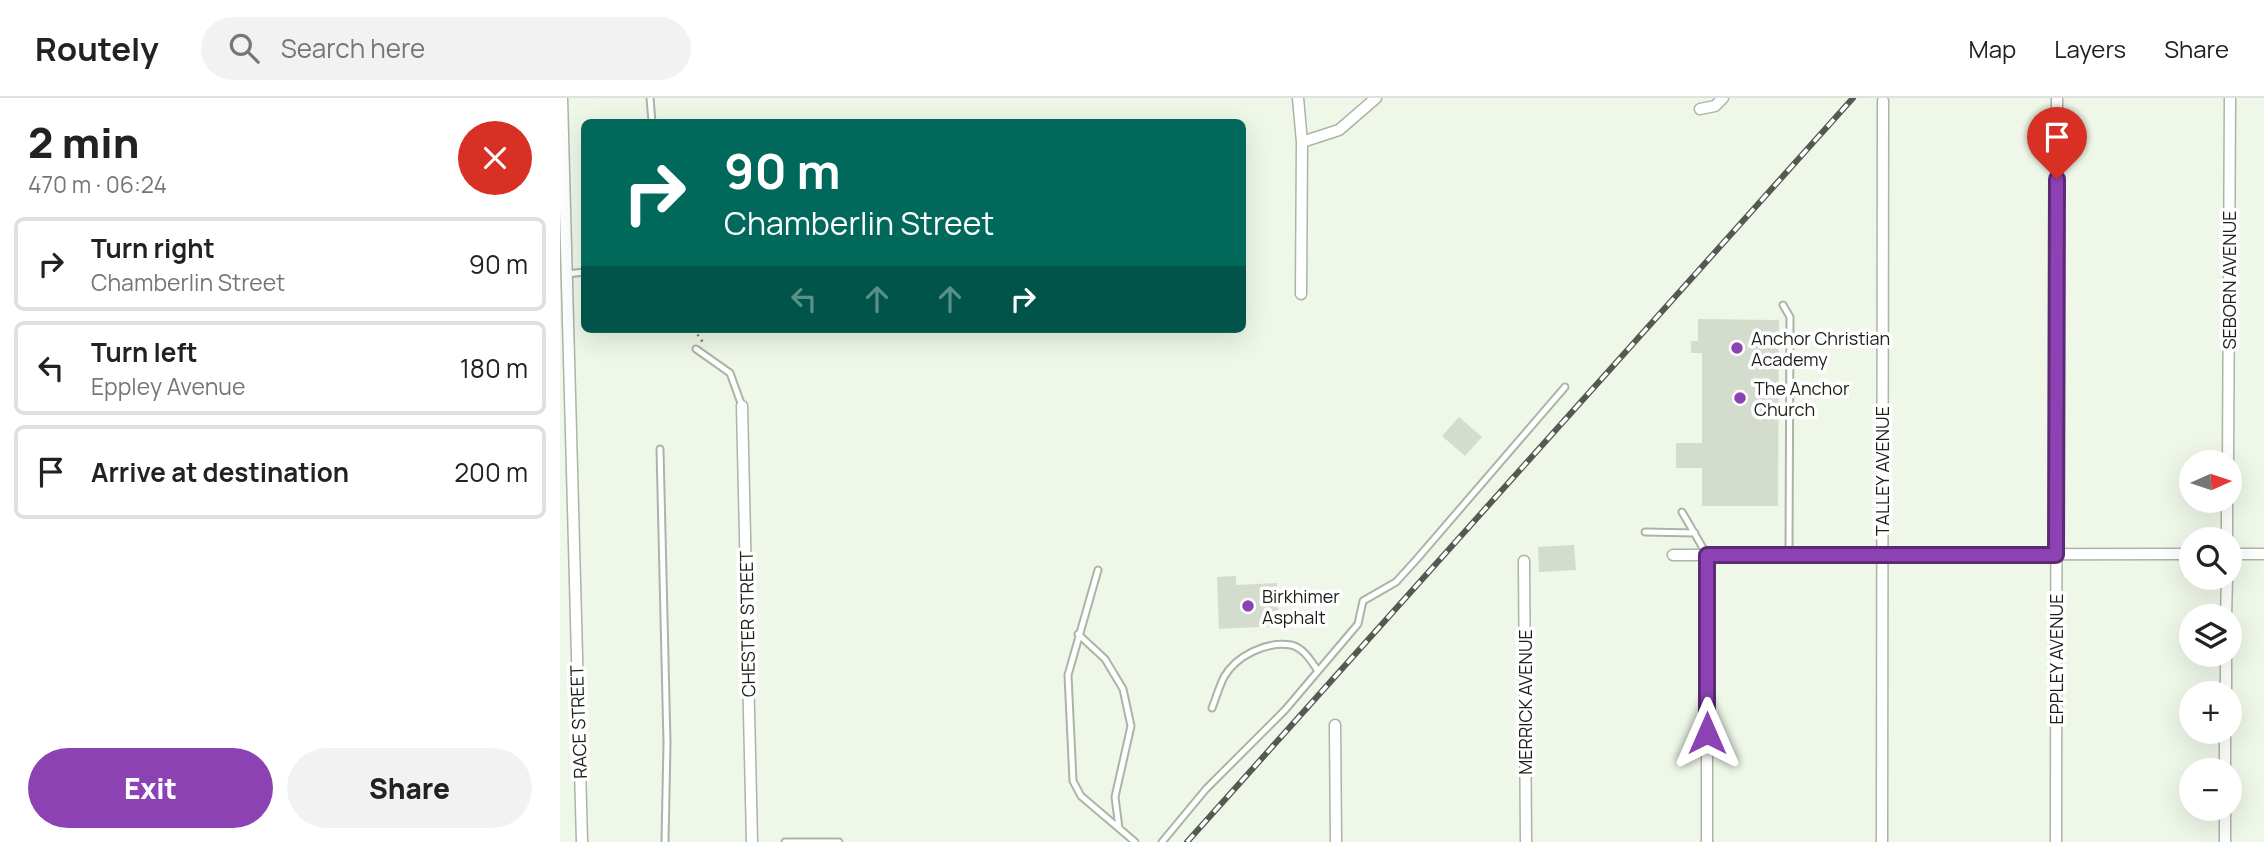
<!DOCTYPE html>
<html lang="en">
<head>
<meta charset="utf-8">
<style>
	:root { --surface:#fff; --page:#f2f2f2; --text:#222; --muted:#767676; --line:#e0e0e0; --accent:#8d42b4 }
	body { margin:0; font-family:Manrope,sans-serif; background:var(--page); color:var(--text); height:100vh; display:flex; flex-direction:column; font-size:26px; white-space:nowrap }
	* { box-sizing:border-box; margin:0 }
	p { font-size:23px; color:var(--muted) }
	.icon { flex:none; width:38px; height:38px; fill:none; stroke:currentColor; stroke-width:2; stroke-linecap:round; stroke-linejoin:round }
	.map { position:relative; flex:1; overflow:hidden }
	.drawer { display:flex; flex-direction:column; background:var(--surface); width:560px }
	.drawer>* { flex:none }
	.banner { position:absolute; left:21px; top:21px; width:665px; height:214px; border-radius:10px; box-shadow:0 7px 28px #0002; background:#00695c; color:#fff; overflow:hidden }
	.needle { width:46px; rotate:87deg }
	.buttons { position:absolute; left:1619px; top:352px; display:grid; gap:14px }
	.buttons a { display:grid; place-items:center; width:63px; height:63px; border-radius:50%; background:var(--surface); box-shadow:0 7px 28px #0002; font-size:35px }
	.pin { position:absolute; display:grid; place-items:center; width:60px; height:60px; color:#fff; margin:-72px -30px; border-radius:50% 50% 50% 0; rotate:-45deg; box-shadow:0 0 7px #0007 }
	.pin .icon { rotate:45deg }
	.me { position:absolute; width:77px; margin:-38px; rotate:0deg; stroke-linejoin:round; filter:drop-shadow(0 0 5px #0008) }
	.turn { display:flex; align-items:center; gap:24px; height:147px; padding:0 28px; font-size:32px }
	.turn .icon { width:91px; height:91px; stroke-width:2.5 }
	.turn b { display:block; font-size:49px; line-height:60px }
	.lanes { display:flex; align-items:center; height:66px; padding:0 28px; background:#0003; justify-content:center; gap:35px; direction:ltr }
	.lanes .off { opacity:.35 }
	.round { display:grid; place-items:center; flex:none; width:74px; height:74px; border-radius:37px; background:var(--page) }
	.headline { display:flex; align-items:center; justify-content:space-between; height:119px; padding:0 28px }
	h1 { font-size:42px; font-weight:800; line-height:52px }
	.primary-button { display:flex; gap:14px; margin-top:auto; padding:14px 28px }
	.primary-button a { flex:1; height:80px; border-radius:42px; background:var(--accent); color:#fff; font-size:28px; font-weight:800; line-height:80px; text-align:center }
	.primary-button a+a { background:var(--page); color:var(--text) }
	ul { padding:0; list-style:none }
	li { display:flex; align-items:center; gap:21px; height:94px; margin:0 14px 10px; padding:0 14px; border:4px solid var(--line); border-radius:10px }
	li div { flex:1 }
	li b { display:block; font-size:26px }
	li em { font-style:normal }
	header { display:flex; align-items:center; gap:42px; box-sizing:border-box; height:98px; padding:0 35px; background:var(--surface); border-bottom:2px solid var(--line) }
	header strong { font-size:33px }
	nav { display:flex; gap:38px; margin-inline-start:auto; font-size:24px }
	.search { width:490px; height:63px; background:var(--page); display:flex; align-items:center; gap:18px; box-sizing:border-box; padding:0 24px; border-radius:38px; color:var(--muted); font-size:26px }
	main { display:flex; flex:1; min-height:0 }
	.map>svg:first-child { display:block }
	.building { fill:#d4dcce }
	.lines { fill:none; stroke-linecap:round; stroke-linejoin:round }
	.lane-casing { stroke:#acb4a6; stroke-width:9 }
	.street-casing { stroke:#acb4a6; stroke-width:13 }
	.path { stroke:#7d8379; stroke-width:2.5; stroke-dasharray:2 5; stroke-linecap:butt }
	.lane { stroke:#fff; stroke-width:5 }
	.street { stroke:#fff; stroke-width:10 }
	.rail-casing { stroke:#545951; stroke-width:6 }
	.rail { stroke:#fff; stroke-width:3.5; stroke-dasharray:10; stroke-linecap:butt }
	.route-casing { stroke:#5c2b75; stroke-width:18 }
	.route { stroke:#8d42b4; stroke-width:12 }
	.poi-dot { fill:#8d42b4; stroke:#fff; stroke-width:2.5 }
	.labels { text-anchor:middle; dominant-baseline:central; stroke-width:7; stroke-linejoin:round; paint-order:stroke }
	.street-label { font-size:18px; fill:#1c1f1a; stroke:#fff }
	.poi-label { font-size:18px; fill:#1c1f1a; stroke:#fff; text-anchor:start }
</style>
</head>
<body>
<header>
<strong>Routely</strong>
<div class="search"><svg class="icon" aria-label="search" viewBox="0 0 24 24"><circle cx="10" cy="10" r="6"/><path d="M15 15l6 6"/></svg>Search here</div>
<nav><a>Map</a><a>Layers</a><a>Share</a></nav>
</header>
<main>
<section class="drawer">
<div class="headline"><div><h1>2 min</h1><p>470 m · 06:24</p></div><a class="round" style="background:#d93025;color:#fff"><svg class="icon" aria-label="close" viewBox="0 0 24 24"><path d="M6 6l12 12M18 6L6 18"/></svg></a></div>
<ul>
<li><svg class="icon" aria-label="right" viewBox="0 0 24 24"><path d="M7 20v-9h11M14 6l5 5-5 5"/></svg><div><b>Turn right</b><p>Chamberlin Street</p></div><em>90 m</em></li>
<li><svg class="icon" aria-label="left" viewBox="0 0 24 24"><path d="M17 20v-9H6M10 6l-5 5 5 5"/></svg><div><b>Turn left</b><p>Eppley Avenue</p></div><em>180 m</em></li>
<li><svg class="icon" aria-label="arrive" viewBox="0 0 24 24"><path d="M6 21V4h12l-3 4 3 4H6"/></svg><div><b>Arrive at destination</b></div><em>200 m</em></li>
</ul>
<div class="primary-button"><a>Exit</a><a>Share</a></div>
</section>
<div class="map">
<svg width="1704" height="744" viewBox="0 0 1704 744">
	<rect width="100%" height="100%" fill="#eef7e8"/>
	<path class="building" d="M1138,221L1219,222L1218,408H1142V370H1116V345H1142V255H1131V243H1138Z
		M899,319L922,339L905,358L882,338Z
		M1014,447L1016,472L979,474L978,449Z
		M676,478V487L717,485L719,528L659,531L657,479Z"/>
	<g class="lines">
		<g class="lane-casing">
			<path id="lane" d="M90,0L92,24
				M7,176L24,174
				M1223,207L1230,219L1229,456
				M136,251L170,275L182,308
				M100,351L107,645L105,744
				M1122,414L1147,457
				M1085,434L1135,435
				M538,472L508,577L513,683L521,698L575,744
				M518,536L545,561L563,591L571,628L555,699L559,730
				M652,610C656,600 659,589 664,579C676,558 706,543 731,547C744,550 751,563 758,573
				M225,744H279
				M602,744L646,691L725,612L798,526L803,503L836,484L856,462L1005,289"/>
		</g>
		<g class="street-casing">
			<path id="street" d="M2,0L22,744
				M738,0L742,44L741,196
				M1140,11L1155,8L1163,0
				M742,44L779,32L816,0
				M182,308L192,744
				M1668,364L1670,0
				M1667,441V402
				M1670,456H1704
				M1113,457L1631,456
				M964,463L966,744
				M1666,518L1667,480
				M1666,595V556
				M775,627L776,744
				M1665,672V634
				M1147,744V457
				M1322,744L1323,3
				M1496,744L1497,0
				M1665,744V710"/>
		</g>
		<path class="path" d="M133,231L142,242L140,246"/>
		<use href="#lane" class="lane"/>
		<use href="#street" class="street"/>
		<g class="rail-casing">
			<path id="rail" d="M627,744L1293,0"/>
		</g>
		<use href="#rail" class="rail"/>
	</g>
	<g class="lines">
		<g class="route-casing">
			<path id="route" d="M1147,635V457H1496L1497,81"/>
		</g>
		<use href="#route" class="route"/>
	</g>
	<g class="poi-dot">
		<circle cx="1177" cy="250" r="7"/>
		<circle cx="1180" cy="300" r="7"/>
		<circle cx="688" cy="508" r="7"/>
	</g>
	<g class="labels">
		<g class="street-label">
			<text transform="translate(1669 182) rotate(-90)">SEBORN AVENUE</text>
			<text transform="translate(1322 373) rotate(-90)">TALLEY AVENUE</text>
			<text transform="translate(187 526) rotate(-91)">CHESTER STREET</text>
			<text transform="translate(1496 561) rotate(-90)">EPPLEY AVENUE</text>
			<text transform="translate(965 604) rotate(-90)">MERRICK AVENUE</text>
			<text transform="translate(18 624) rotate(-92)">RACE STREET</text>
		</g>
		<g class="poi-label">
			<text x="1191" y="240">Anchor Christian<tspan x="1191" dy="21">Academy</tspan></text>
			<text x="1194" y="290">The Anchor<tspan x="1194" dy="21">Church</tspan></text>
			<text x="702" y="498">Birkhimer<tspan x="702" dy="21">Asphalt</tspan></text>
		</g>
	</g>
</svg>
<div class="buttons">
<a><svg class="needle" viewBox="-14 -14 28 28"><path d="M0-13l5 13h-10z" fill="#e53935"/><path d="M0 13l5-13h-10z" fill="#767676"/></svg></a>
<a><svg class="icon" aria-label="search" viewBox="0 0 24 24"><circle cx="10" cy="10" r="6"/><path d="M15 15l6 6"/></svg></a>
<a><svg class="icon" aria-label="layers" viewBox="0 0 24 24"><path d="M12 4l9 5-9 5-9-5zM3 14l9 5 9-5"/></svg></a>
<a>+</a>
<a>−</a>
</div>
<div class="pin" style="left:1497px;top:81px;background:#d93025"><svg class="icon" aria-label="arrive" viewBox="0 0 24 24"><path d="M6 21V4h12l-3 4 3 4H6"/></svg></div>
<svg class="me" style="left:1147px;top:635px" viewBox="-20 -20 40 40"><path d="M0-17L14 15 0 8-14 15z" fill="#8d42b4" stroke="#fff" stroke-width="4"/></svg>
<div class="banner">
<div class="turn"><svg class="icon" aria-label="right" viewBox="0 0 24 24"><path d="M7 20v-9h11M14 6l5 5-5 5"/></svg><div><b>90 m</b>Chamberlin Street</div></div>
<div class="lanes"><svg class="icon off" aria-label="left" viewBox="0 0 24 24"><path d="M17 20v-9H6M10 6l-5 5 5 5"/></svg><svg class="icon off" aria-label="ahead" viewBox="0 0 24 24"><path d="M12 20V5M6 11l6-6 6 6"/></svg><svg class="icon off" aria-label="ahead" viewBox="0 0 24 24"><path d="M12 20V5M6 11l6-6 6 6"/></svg><svg class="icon" aria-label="right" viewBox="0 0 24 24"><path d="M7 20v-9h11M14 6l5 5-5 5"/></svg></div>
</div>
</div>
</main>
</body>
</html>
